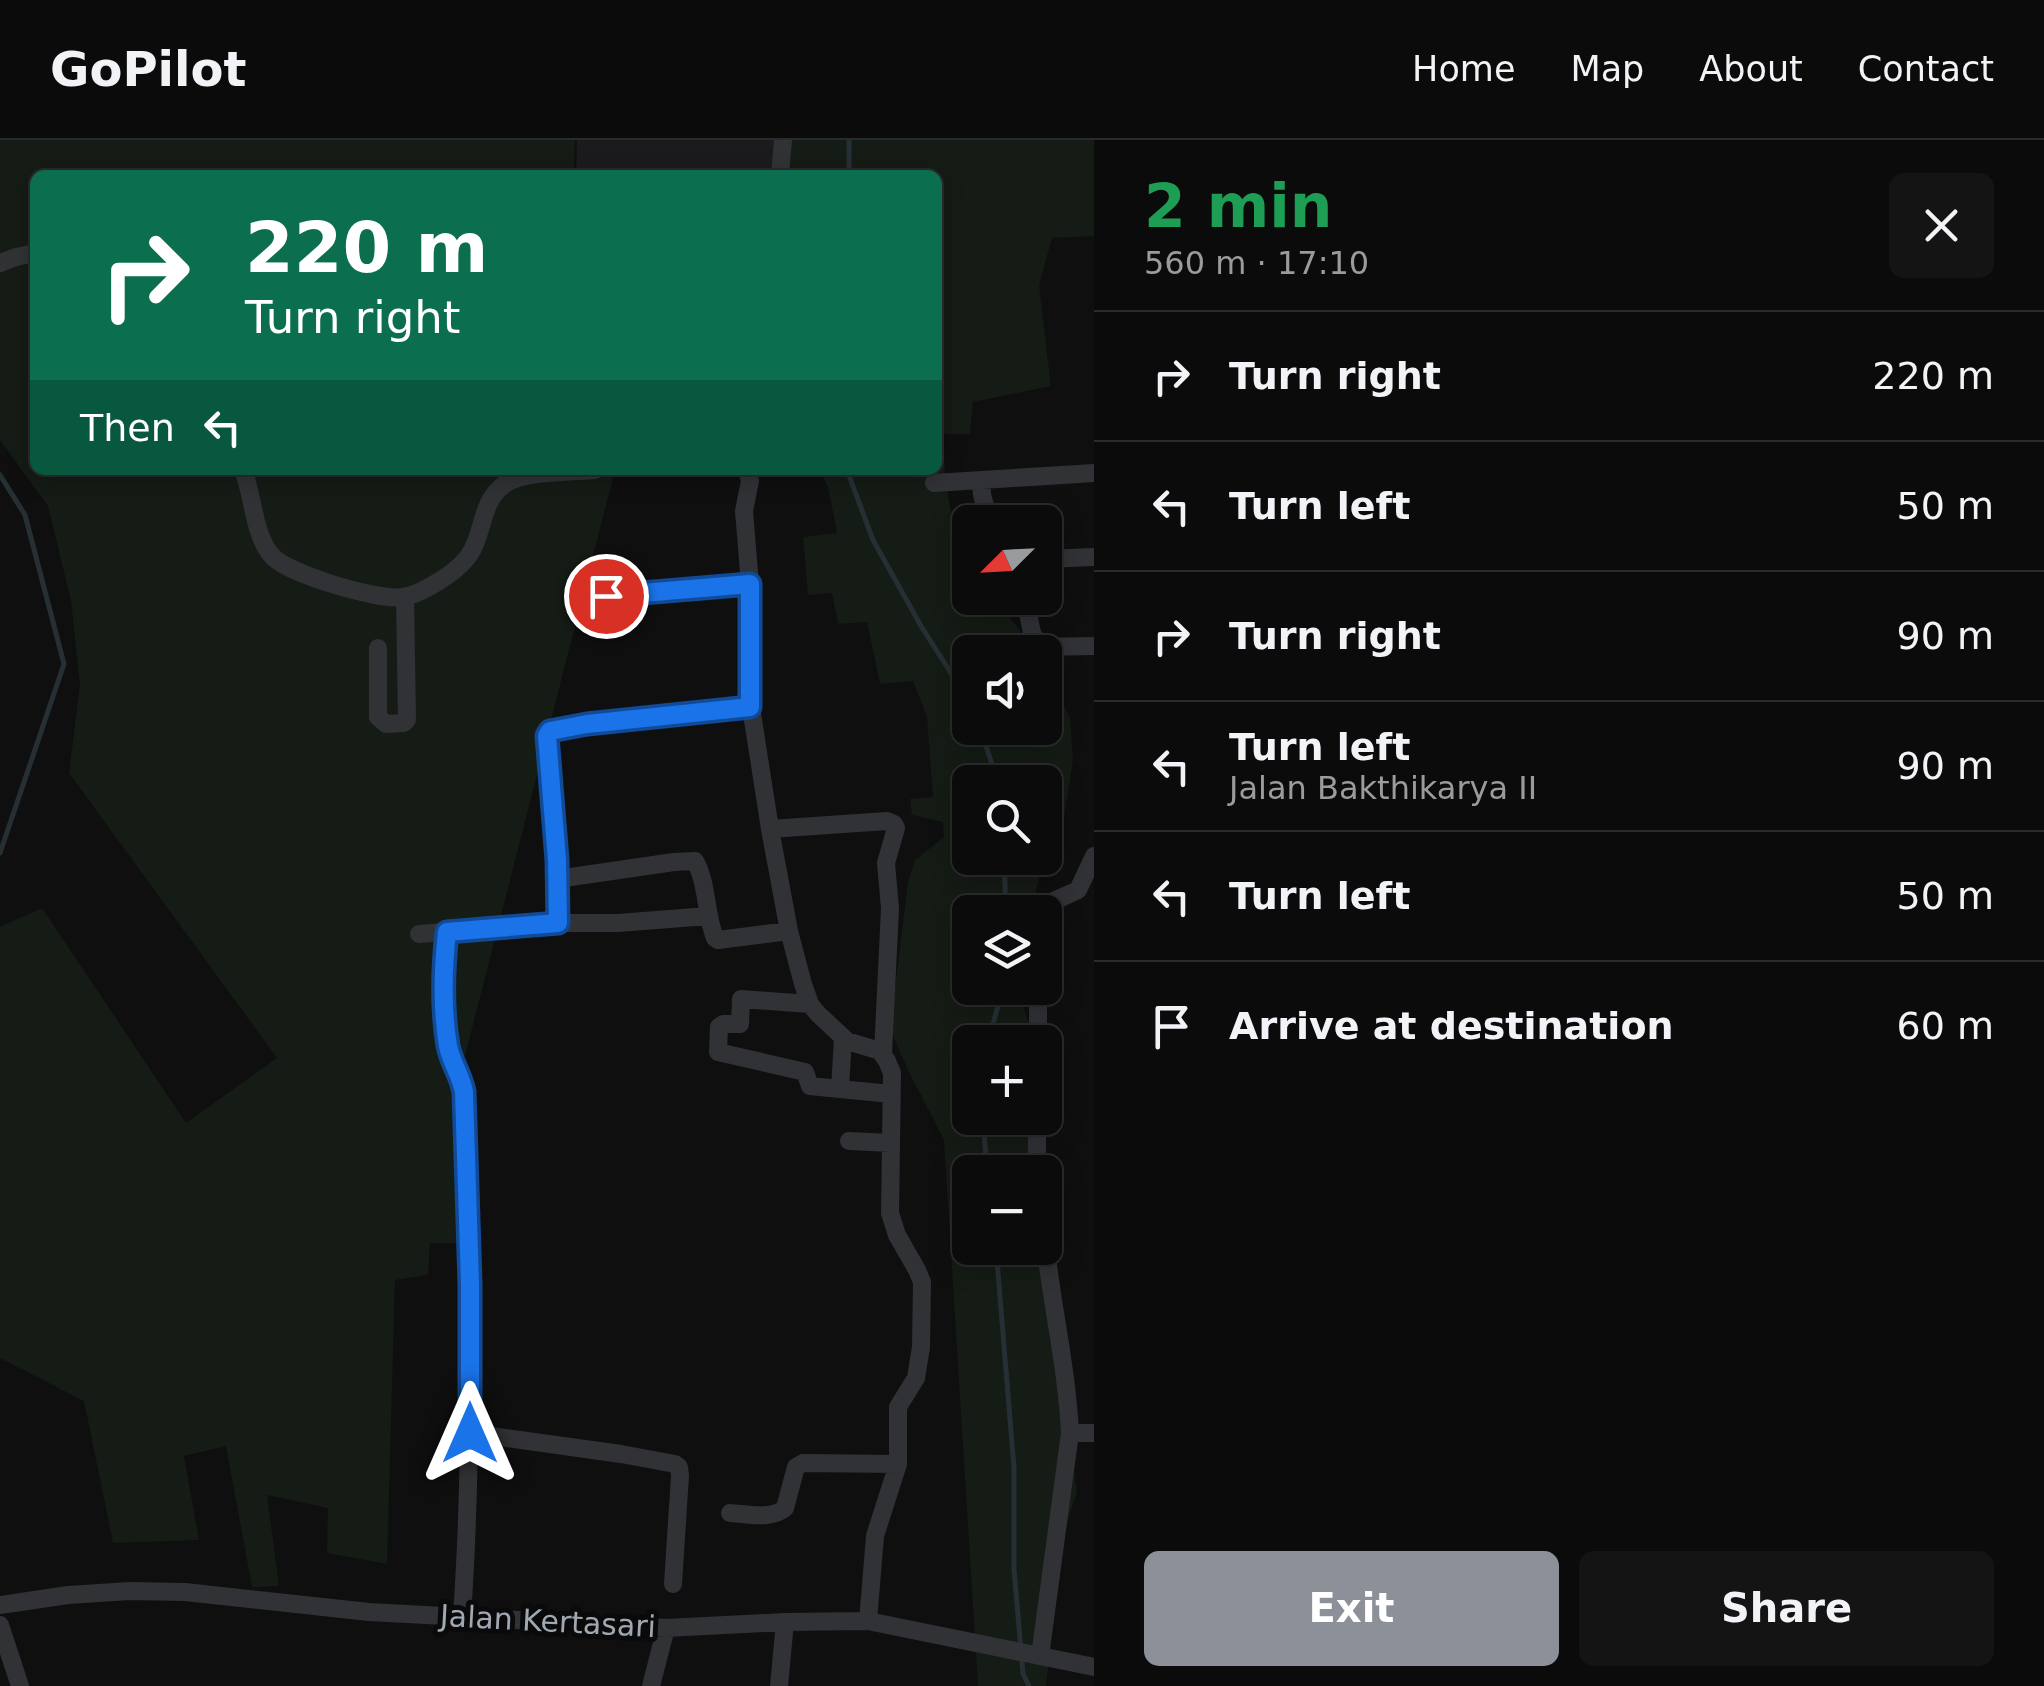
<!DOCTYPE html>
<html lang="en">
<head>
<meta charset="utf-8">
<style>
	:root { --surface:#0b0b0c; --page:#141415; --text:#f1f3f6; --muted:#9a9b9d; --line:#2b2b2d; --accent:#8c9099 }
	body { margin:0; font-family:"DejaVu Sans",sans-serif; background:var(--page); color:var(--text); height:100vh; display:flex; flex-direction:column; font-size:38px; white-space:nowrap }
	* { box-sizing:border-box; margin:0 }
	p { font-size:32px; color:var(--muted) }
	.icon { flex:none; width:55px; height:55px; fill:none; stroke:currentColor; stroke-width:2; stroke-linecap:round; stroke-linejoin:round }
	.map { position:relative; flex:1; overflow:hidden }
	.drawer { display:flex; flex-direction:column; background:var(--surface); width:950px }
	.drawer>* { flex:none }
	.guide { position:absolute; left:30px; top:30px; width:912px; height:305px; border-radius:15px; box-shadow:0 5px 25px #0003,0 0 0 2px var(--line); background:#0b6e4f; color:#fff; overflow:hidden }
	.needle { width:65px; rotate:246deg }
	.buttons { position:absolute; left:952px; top:365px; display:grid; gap:20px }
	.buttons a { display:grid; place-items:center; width:110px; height:110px; border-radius:15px; background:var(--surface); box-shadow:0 5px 25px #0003,0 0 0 2px var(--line); font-size:50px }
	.pin { position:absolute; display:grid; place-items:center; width:85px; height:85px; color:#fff; margin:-42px; border:5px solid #fff; border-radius:50%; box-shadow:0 2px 10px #0007 }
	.me { position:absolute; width:110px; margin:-55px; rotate:0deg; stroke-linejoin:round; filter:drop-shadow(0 0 8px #0008) }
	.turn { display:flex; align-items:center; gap:35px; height:210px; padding:0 50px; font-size:45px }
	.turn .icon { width:130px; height:130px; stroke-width:2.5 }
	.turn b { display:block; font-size:70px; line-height:85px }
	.then { display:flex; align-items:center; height:95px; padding:0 50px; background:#0003; gap:20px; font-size:38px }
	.round { display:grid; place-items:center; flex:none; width:105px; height:105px; border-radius:15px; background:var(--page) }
	.headline { display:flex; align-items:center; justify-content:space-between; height:170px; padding:0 50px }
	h1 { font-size:60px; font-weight:800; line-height:75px; color:#1e9e55 }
	.cta { display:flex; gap:20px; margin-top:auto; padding:20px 50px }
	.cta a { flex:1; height:115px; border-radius:15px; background:var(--accent); color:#fff; font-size:40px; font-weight:800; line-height:115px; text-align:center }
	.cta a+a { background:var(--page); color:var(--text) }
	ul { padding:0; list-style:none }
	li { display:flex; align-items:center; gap:30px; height:130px; padding:0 50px; border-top:2px solid var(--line) }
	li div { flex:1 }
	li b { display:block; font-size:38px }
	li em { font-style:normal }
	header { display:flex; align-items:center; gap:60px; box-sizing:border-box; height:140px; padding:0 50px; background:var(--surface); border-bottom:2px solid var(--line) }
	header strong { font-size:48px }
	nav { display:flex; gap:55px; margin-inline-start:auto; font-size:35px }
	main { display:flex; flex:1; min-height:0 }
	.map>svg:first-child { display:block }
	.built { fill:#1b1b1d }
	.green { fill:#151b15 }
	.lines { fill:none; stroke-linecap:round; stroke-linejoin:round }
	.stream { stroke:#263034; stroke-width:5 }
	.minor { stroke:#303235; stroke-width:18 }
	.route-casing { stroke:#114b97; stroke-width:25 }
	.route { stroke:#1a73e8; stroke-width:18 }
	.labels { text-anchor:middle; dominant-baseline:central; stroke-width:10; stroke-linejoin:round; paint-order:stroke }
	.street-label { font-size:30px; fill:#a0a8b1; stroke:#0a0a0b }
</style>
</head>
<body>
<header>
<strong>GoPilot</strong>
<nav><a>Home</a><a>Map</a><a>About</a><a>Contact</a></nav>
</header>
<main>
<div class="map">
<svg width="1094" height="1546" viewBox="0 0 1094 1546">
	<rect width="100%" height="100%" fill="#0f0f10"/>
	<path class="built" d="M577,0H777V35H576Z"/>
	<path class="green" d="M0,0H575L574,35H35V330H615L464,920L466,1104L430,1103L428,1135L395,1140L387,1424L327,1413L328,1368L267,1355L279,1446L252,1447L226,1306L184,1316L199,1400L113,1403L84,1261L0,1218V787L42,768L186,983L277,918L69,633L80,545L71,461L48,366L0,300Z
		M789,0H1094V96L1052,98L1039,145L1051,246L973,262L970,294H942L946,344L957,405L970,409V458H995L1036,512H970V588H1045V527L1070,578L1073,620L1064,678L1045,717V642H970V718H1045L1030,772H970V848H1021L1020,857L1028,881V902H970V978H1030L1032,1032H970V1108H1042L1077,1352L1064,1392L1046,1546H978L944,1000L909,932L890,889L908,742L915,720L944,697L943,682L912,675L910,659L933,657L927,577L913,541L880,544L867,482L838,484L832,453L808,455L803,397L837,393L828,347L819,330H938V35H789Z"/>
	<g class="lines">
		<path class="stream" d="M849,35V0
			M847,330L873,400L921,486L970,563
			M0,335L25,375L64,524L0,713
			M980,588L998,642
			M1004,718L1006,772
			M988,902L1003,848
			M983,978L987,1032
			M996,1108L1014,1328V1429L1023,1534L1029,1546"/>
		<path class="minor" d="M780,35L783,0
			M0,123L16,117L35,113
			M243,330C254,357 253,394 272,416C288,434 379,461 402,457C421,455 455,433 467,418C485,395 479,362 505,344C523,331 572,332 595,330
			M747,330L750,341L744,371L750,444L751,567L770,689L789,791L803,844L810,864L818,874L847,901L880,911L887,921L892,933L890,1073L897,1095L917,1130L922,1142L921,1207L916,1238L898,1267V1324L875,1396L868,1481
			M984,340C977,354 988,368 990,382
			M934,343L1094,333
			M1045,419L1094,417
			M605,456L750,444
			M1025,458L1032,493L1041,507L1094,506
			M378,508V577L386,584L404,583L407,580L405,457
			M770,689L887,681L894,684L896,688L886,723L890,768L883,914
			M557,739L674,722L695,721C708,744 705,774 715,798L718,800L789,791
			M1037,772L1043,766L1078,750L1094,716
			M558,783L557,720L547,599L548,592L555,588L587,583L751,567
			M447,792C443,827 442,871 448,906C451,922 461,935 464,952C469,1127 474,1301 462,1476
			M419,794L558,783H618L708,776
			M810,864L741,859L740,884H723L719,887L718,912L805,932L810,946L891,954
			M1038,902V848
			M840,949L843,897
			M849,1001L891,1003
			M1037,1032V978
			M1045,1102C1052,1166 1067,1229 1070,1293
			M470,1293L621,1314L675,1324L679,1327L680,1336L673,1444
			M730,1373C747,1374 772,1380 785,1368L796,1327L803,1323L898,1324
			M0,1465L68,1455L130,1451L185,1452L369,1472L666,1488L785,1482L868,1481L1094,1527
			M0,1485L20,1546
			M1040,1516L1070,1293H1094
			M651,1546L666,1488
			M779,1546L785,1482"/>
	</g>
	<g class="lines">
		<g class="route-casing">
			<path id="route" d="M470,1293V1144L464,952C461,935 451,922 448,906C442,870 443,828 447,792L558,783L557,720L547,596L550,591L587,584L750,567V444L606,456"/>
		</g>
		<use href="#route" class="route"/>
	</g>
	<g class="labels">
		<g class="street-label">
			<text transform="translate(548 1481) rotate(3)">Jalan Kertasari</text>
		</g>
	</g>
</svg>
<div class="buttons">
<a><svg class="needle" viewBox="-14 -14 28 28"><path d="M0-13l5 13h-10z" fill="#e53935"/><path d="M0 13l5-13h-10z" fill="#9a9b9d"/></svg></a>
<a><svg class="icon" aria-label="sound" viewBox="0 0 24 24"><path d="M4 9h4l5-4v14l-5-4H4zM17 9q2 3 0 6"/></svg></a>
<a><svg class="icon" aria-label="search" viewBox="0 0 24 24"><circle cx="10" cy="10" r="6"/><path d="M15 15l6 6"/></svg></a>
<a><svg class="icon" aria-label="layers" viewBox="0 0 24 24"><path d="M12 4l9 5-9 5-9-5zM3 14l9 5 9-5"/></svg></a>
<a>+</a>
<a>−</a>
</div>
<div class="pin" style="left:606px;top:456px;background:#d93025"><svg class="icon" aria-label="arrive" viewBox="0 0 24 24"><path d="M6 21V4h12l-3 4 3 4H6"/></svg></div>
<svg class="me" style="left:470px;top:1293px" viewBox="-20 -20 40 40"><path d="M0-17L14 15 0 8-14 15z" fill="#1a73e8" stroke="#fff" stroke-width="4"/></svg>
<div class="guide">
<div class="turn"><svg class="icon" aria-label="right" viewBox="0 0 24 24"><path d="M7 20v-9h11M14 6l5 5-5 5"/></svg><div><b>220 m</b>Turn right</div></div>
<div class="then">Then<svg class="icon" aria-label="left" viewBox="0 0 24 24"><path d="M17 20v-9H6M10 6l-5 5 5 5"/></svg></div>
</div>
</div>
<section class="drawer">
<div class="headline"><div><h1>2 min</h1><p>560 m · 17:10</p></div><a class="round"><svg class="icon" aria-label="close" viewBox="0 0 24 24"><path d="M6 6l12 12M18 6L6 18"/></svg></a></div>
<ul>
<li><svg class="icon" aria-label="right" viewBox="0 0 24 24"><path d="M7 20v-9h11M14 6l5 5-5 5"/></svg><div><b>Turn right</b></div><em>220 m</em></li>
<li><svg class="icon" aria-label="left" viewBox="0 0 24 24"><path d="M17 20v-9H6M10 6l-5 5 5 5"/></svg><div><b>Turn left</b></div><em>50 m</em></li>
<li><svg class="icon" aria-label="right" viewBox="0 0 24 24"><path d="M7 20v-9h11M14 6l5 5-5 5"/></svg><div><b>Turn right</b></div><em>90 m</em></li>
<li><svg class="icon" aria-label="left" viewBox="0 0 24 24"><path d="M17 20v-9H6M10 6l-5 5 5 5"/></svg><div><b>Turn left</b><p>Jalan Bakthikarya II</p></div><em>90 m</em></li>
<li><svg class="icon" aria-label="left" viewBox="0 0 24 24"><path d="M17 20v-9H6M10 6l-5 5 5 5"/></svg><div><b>Turn left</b></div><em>50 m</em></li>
<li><svg class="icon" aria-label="arrive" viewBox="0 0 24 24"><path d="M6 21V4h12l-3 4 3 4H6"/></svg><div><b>Arrive at destination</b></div><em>60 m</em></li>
</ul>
<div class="cta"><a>Exit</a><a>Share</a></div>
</section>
</main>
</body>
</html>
